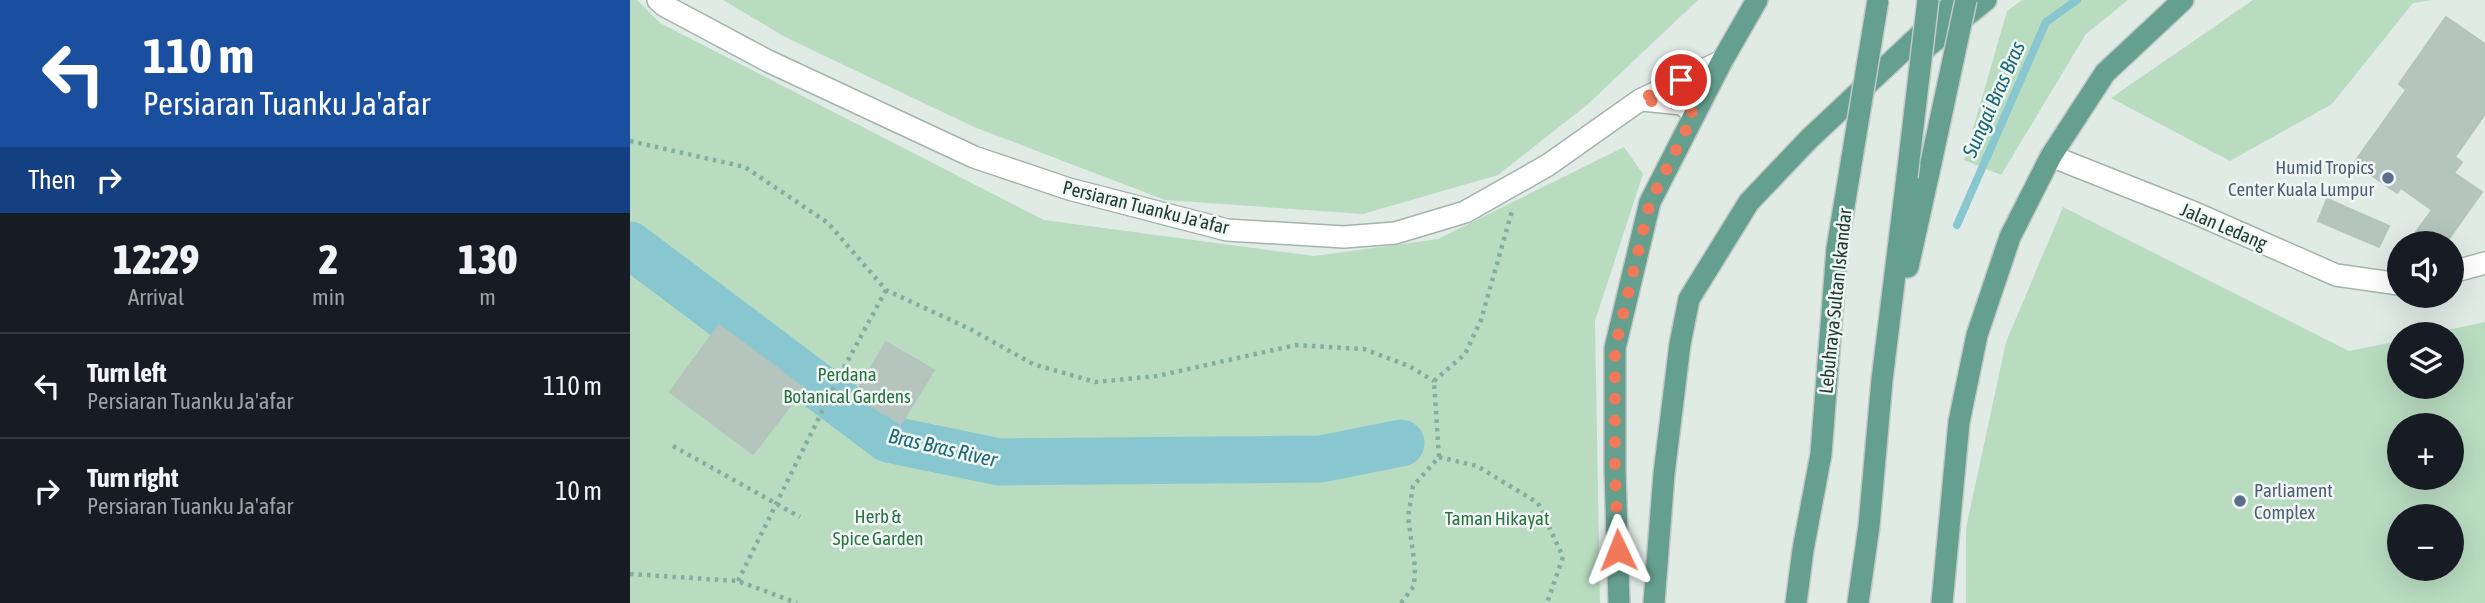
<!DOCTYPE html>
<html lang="en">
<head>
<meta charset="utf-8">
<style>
	:root { --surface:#171b24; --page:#20242c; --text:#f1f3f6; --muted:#9ea1a6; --line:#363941 }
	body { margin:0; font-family:"Asap Condensed",sans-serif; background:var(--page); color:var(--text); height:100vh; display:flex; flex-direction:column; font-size:26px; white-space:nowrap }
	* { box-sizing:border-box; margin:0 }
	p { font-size:23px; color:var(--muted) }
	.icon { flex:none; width:38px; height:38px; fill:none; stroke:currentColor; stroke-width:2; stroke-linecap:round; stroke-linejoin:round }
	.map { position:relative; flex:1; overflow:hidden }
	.details { display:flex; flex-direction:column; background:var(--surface); width:630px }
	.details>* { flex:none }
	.top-card { background:#1a4fa0; color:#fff; overflow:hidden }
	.fabs { position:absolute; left:1757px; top:231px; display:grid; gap:14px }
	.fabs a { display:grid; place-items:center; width:77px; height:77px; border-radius:50%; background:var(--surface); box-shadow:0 7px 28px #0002; font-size:35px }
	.pin { position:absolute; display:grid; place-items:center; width:60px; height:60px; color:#fff; margin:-30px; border:4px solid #fff; border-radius:50%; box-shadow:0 2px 7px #0007 }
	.me { position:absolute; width:77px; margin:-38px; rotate:358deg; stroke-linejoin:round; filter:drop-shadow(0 0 5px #0008) }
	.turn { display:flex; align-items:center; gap:24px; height:147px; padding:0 28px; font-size:32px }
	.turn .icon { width:91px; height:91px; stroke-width:2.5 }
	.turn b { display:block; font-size:49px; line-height:60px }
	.then { display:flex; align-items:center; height:66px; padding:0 28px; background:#0003; gap:14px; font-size:26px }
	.eta { display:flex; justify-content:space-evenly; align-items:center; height:119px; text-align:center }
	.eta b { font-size:42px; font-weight:800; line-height:49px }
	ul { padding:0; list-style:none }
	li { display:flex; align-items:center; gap:21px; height:105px; padding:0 28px; border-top:2px solid var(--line) }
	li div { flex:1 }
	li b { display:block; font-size:26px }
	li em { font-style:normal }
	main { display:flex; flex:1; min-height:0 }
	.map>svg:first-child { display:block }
	.green { fill:#b9dcc1; fill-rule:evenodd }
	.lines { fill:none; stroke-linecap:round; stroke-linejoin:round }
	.stream { stroke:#88c7cf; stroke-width:8 }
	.river { stroke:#88c7cf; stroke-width:47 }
	.building { fill:#b5c5be; stroke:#b3c4bc; stroke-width:2 }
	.street-casing { stroke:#a3b3ad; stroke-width:24 }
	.primary-casing { stroke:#c1c8c6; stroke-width:24 }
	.path { stroke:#81ae9e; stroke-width:4.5; stroke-dasharray:3.5 5; stroke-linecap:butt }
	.street { stroke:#fff; stroke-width:21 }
	.primary { stroke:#65a08f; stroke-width:21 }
	.primary-bridge-casing { stroke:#c1c8c6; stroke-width:24; stroke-linecap:butt }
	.primary-bridge { stroke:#65a08f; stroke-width:21 }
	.route { stroke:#f07959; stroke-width:12; stroke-dasharray:0 21.6 }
	.service-dot { fill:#5c6f8a; stroke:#f0f7f4; stroke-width:2.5 }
	.labels { text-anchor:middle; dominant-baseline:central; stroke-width:5; stroke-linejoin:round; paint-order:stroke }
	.service-label { font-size:19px; fill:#4e5e75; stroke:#f0f7f4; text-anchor:end }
	.street-label { font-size:19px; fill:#213b33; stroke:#f0f7f4 }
	.park-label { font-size:19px; fill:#2c7144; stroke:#f0f7f4 }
	.water-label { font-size:21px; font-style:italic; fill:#1c6975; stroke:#f0f7f4 }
</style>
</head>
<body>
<main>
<section class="details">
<div class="top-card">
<div class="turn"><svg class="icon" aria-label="left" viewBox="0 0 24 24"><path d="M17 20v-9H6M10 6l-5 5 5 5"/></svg><div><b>110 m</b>Persiaran Tuanku Ja'afar</div></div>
<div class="then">Then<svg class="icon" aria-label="right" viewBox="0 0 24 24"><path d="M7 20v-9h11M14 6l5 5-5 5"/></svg></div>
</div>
<div class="eta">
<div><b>12:29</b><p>Arrival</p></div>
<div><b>2</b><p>min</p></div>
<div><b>130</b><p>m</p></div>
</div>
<ul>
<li><svg class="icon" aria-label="left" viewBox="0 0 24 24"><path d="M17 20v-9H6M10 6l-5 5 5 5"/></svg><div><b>Turn left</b><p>Persiaran Tuanku Ja'afar</p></div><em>110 m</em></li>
<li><svg class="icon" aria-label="right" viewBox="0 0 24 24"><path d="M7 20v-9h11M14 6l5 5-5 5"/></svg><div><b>Turn right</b><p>Persiaran Tuanku Ja'afar</p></div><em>10 m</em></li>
</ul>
</section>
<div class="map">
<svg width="1855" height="603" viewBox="0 0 1855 603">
	<rect width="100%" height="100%" fill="#e0ebe6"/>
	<path class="green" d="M0,0H7L30,23L414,220L684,256L808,239L994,147L1013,174L965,321L970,603H0Z
		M93,0H1068L957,105L868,175L733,214L535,200L344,127L155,37Z
		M1392,0H1498L1456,34L1371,175L1334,160L1377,11Z
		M1623,0H1802L1783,3L1702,104L1600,161L1481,98Z
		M1433,207L1719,351L1769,341V387H1822V334H1799L1855,322V603H1336V528L1376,342ZM1769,425H1822V478H1769ZM1822,516V569H1769V516Z"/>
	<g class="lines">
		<path class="stream" d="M1327,225L1416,22L1447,0"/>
		<path class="river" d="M0,245L258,439L369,462L691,459L771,443"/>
	</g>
	<path class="building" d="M1816,17L1855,44V114L1825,157L1832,162L1824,173L1852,192L1816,243H1802L1786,232L1802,210L1771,188L1767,193L1724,163L1776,90L1769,84Z
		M1697,199L1759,226L1749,247L1688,221Z
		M89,325L174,388L123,454L40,392Z
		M256,342L304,370L271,424L224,396Z"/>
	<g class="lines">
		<g class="street-casing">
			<path id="street" d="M28,0L35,6L138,61L344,157L439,189L597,230L714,237L765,233L835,212L918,165L1010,100L1092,61
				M1012,100L1052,104L1064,114
				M1421,156L1565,213L1706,275L1769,284
				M1822,272L1855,263"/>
		</g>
		<g class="primary-casing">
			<path id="primary" d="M1288,54L1356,0
				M1278,267L1301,163
				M989,603L985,470V348L1020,202L1092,61L1127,0
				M1024,603L1034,474L1050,344L1059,299L1119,202L1179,139L1327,0
				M1166,603L1173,550L1191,454L1207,249
				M1228,603L1239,526L1252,380L1277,177
				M1312,603L1329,422L1347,335L1380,237L1421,156L1475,73L1553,0"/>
		</g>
		<path class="path" d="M0,141L115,167L198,223L256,290L340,329L403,364L465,382L527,376L666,345L734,349L779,366L804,381
			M804,381L835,354L851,320L882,211
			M43,446L170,517
			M809,457L847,466L908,503L933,557L917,603
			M0,574L108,581L167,603
			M108,581L210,375L256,290
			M771,603L784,586L785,567L778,517L783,486L809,457L804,381"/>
		<use href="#street" class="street"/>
		<use href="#primary" class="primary"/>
		<g class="primary-bridge-casing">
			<path id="primary-bridge" d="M1301,163L1336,0
				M1277,177L1298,0
				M1207,249L1248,0"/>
		</g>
		<use href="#primary-bridge" class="primary-bridge"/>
	</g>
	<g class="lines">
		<path class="route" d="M988,550L985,470V348L1020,202L1064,114L1052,104L1010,100L1051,80"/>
	</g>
	<g class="service-dot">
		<circle cx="1758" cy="178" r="7"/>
		<circle cx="1610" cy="501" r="7"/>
	</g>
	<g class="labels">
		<g class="service-label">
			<text x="1744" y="167">Humid Tropics<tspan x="1744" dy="22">Center Kuala Lumpur</tspan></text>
			<text x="1624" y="490" text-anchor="start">Parliament<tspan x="1624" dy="22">Complex</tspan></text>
		</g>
		<g class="street-label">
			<text transform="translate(516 207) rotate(14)">Persiaran Tuanku Ja'afar</text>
			<text transform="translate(1594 226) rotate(23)">Jalan Ledang</text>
			<text transform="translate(1205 301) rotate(-84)">Lebuhraya Sultan Iskandar</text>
		</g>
		<g class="park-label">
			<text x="217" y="374">Perdana<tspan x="217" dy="22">Botanical Gardens</tspan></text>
			<text x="248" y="516">Herb &amp;<tspan x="248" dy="22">Spice Garden</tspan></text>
			<text x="867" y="518">Taman Hikayat</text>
		</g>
		<g class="water-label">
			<text transform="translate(1363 99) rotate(-66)">Sungai Bras Bras</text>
			<text transform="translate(313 447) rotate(13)">Bras Bras River</text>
		</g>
	</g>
</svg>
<div class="fabs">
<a><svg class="icon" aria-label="sound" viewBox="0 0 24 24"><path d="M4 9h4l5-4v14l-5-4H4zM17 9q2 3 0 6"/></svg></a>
<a><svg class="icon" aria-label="layers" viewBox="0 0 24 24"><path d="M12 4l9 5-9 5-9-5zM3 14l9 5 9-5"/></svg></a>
<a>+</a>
<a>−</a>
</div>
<div class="pin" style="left:1051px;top:80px;background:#d93025"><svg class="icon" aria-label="arrive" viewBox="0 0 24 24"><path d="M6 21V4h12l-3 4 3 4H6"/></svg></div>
<svg class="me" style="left:988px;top:550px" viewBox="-20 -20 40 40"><path d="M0-17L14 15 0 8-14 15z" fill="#f07959" stroke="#fff" stroke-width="4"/></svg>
</div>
</main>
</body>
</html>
